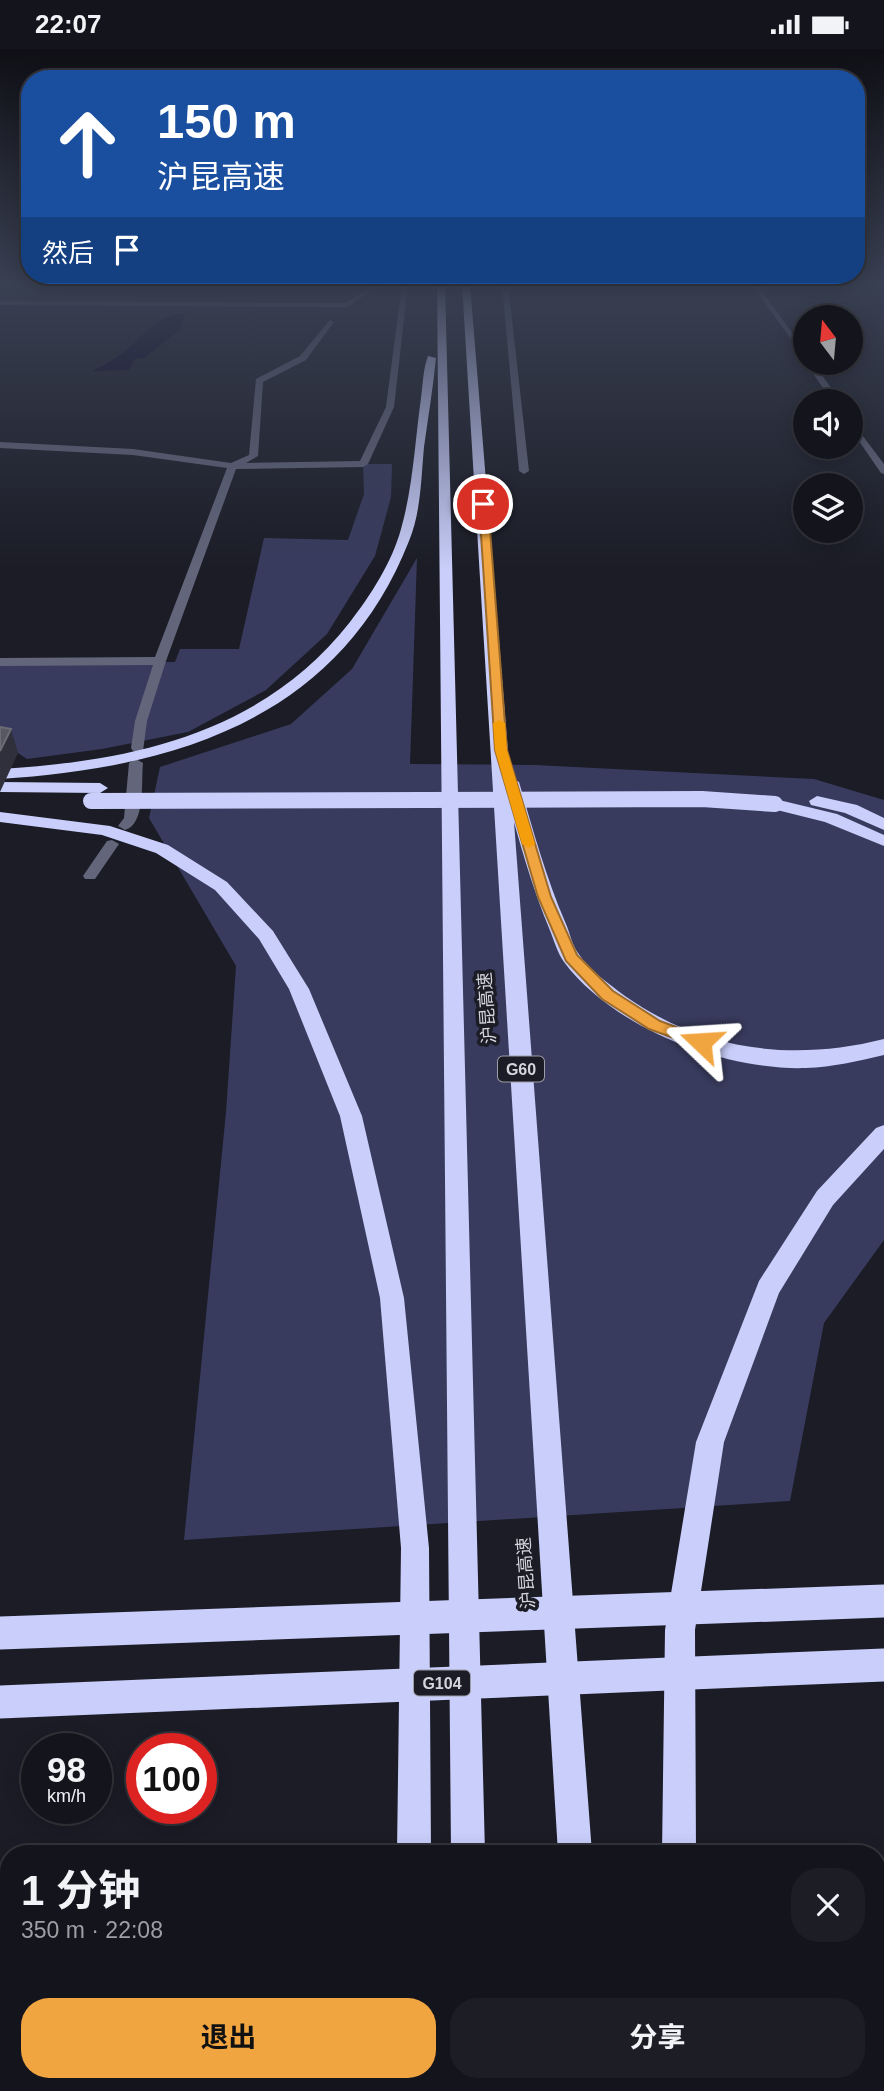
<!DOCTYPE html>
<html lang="zh">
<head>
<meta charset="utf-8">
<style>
	:root { --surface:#14151c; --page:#1d1e25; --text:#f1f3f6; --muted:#9d9fa3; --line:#33343b; --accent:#f1a540 }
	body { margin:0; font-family:Arial,"Noto Sans SC",sans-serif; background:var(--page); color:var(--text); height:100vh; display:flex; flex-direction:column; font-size:26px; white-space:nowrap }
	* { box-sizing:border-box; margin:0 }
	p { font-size:23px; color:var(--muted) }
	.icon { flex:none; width:38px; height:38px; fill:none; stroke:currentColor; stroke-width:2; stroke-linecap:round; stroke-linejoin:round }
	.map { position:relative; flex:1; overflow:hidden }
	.panel { position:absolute; left:0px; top:1796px; width:886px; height:247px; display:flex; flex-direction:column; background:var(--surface); border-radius:28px 28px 0 0; box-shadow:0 4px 18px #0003,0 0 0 2px var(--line) }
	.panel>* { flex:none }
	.top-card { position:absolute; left:21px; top:21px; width:844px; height:214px; border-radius:28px; box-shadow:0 4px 18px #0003,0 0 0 2px var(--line); background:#1a4fa0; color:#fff; overflow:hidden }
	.needle { width:46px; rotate:344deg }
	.buttons { position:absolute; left:793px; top:256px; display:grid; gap:14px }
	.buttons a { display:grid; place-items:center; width:70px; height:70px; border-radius:50%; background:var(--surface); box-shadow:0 4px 18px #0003,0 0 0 2px var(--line); font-size:35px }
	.speed { position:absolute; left:21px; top:1684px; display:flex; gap:14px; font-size:35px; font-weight:700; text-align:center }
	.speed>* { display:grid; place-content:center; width:91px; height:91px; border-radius:50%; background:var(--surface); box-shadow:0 4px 18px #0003,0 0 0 2px var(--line); line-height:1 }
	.speed small { font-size:18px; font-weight:400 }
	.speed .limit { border:10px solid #d22; background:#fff; color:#111 }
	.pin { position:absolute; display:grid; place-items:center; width:60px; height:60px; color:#fff; margin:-30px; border:4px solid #fff; border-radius:50%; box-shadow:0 2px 7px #0007 }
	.me { position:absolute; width:77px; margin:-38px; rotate:290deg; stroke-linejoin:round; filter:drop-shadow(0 0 5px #0008) }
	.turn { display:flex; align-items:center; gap:24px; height:147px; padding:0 21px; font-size:32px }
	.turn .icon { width:91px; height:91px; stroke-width:2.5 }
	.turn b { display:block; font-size:49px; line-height:60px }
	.then { display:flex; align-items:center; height:66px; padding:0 21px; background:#0003; gap:14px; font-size:26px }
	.round { display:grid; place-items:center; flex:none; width:74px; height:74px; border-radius:28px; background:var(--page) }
	.head { display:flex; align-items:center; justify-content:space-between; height:119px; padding:0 21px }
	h1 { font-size:42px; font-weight:700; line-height:52px }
	.action { display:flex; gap:14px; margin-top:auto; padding:14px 21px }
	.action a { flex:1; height:80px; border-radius:28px; background:var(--accent); color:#111; font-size:28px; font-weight:700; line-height:80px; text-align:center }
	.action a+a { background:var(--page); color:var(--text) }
	.status { display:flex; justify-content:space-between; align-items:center; height:49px; padding:0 35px; background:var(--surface); direction:ltr }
	.status svg { height:19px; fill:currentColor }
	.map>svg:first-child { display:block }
	.green { fill:#383b5d }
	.water { fill:#050022 }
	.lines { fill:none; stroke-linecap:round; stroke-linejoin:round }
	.minor { fill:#63667b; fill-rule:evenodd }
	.highway { fill:#c9cefa; fill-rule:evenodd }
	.highway-bridge-far1 { stroke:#c9cefa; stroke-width:16 }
	.highway-bridge { stroke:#c9cefa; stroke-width:33 }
	.shaded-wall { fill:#2f303b }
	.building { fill:#575862; stroke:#6b6c75; stroke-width:2 }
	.route { fill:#f1a540; stroke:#9d6b2a; stroke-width:2 }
	.slow { fill:#f59e0b }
	.labels { text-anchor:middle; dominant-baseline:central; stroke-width:7; stroke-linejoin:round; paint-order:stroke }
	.shield { fill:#1b1c26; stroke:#9d9ea6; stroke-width:2 }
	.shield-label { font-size:16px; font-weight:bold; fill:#d5d6dd }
	.street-label { font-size:18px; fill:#d5d6dd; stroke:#1b1c26 }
</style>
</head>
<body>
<div class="status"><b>22:07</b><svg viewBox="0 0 49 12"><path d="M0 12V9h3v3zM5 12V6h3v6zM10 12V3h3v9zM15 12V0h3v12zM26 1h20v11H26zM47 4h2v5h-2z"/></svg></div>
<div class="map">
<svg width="884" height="2042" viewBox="0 0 884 2042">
	<rect width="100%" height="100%" fill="#1b1c26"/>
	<path class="green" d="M363,415H392L391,448L375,507L327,585L266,641L188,683L102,700L27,710L18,704L0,701V614L175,613L180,600H239L264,489L348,491L364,445Z
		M417,509L410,715L535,716L814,730L884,751V1191L824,1274L790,1452L184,1491L226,1063L236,917L149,769L160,718L291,675L352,620Z"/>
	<path class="water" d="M185,264L181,280L144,309L135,310L129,321L92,322C102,317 112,312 121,305C146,288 151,267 185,264Z"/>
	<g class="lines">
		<path class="minor" d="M376,235H383L347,258L0,256V252L345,254Z
			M402,235H408L394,358L368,415L363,418L236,420L166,612L147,672L143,702H133L131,699L135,672L153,616L0,617V609L155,608L227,419L133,406L0,399V393L133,400L231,414L249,406L256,330L300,307L330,271L334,273L306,311L263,333L258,407L246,414L360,412L386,358Z
			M502,235H508L529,422L524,425L519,422Z
			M751,235H757L805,302V309Z
			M805,313H813L840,352H832Z
			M850,370L884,415V425L881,424L850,379Z
			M136,710L143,714C141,732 146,775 125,781L118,777L124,769L129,714Z
			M112,791L119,795L95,830H85L83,827L85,824L107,792Z"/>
		<path class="highway" d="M437,235H445L485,1804H451Z
			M462,235H470L510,728L519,733C533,781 546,829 566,875C570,884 572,896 578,904C589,921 609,935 625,947C703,1002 793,1013 884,990V1006C858,1012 833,1018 806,1019C725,1022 613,979 564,913C557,903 554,891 549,879C535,845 524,809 514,773L592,1804H558Z
			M428,307L436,309C433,339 428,369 424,398C421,430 421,463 409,492C339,670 175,719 0,730V720C134,712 263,684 350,573C371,546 392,513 401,480C413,438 415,392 421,349C423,335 423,320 428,307Z
			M0,733L100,734L108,739L100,744L0,743Z
			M817,747L857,756L884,769V781L845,764L811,756L809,752Z
			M775,750L837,765L884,786V797L825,773L769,759L767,755L769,751Z
			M0,763L110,777L168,796L227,833L273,882L309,940L362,1067L404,1249L429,1499L431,1804H397L401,1499L380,1249L340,1067L289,940L259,890L215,841L156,804L102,786L0,773Z
			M884,1076V1100L833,1156L779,1244L724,1393L695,1581L696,1804H662L665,1581L696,1393L759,1232L817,1142L876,1079Z
			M393,2034H431V2042H393Z
			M452,2034H490L491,2042H453Z
			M572,2034H610V2042H572Z
			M671,2034H709L710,2042H672Z"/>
		<path class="highway-bridge-far1" d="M91,752L702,750L775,755"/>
		<path class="highway-bridge" d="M0,1584L884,1552
			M0,1653L884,1616"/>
	</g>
	<path class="shaded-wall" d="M11,680L18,704L0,743V702Z"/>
	<path class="building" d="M0,678L11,680L0,702Z"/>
	<linearGradient id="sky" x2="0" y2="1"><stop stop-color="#0f0f15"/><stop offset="0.45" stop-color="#394052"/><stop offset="1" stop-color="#394052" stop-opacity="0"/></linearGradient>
	<rect width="884" height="521" fill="url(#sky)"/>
	<path class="route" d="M483,452L488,455L507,701L551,848L577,906L613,942L660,972L706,989L709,993L706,997L701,999L649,980L602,950L566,912L538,848L495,701L479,455Z"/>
	<path class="slow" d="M499,671L505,674L507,701L535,795L529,799L522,795L495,701L493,674Z"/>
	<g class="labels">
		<g class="shield">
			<rect x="498" y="1007.5" width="46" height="25" rx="5"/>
			<rect x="414" y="1621.5" width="56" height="25" rx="5"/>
		</g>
		<g class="shield-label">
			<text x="521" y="1020">G60</text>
			<text x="442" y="1634">G104</text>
		</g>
		<g class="street-label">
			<text transform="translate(487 959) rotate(-94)">沪昆高速</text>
			<text transform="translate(526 1524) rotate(-94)">沪昆高速</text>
		</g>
	</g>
</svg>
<div class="buttons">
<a><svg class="needle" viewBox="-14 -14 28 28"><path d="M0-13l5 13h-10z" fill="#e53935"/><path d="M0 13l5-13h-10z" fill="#9d9fa3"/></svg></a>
<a><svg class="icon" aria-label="sound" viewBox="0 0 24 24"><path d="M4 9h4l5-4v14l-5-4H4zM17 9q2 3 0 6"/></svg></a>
<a><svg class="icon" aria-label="layers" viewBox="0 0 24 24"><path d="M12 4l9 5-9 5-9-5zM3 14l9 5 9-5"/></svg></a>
</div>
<div class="speed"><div>98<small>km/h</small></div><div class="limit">100</div></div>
<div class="pin" style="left:483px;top:455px;background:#d93025"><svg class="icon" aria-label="arrive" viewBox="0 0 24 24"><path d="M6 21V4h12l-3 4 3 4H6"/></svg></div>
<svg class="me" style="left:701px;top:993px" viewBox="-20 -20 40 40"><path d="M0-17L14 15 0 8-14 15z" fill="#f1a540" stroke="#fff" stroke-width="4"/></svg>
<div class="top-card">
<div class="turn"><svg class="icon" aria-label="ahead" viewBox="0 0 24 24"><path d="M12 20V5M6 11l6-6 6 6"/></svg><div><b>150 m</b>沪昆高速</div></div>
<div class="then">然后<svg class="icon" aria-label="arrive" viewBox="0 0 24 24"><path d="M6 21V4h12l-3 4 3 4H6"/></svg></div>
</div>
<section class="panel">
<div class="head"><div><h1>1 分钟</h1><p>350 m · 22:08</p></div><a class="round"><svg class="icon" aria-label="close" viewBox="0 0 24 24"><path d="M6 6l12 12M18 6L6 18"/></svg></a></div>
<div class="action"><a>退出</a><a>分享</a></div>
</section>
</div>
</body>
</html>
